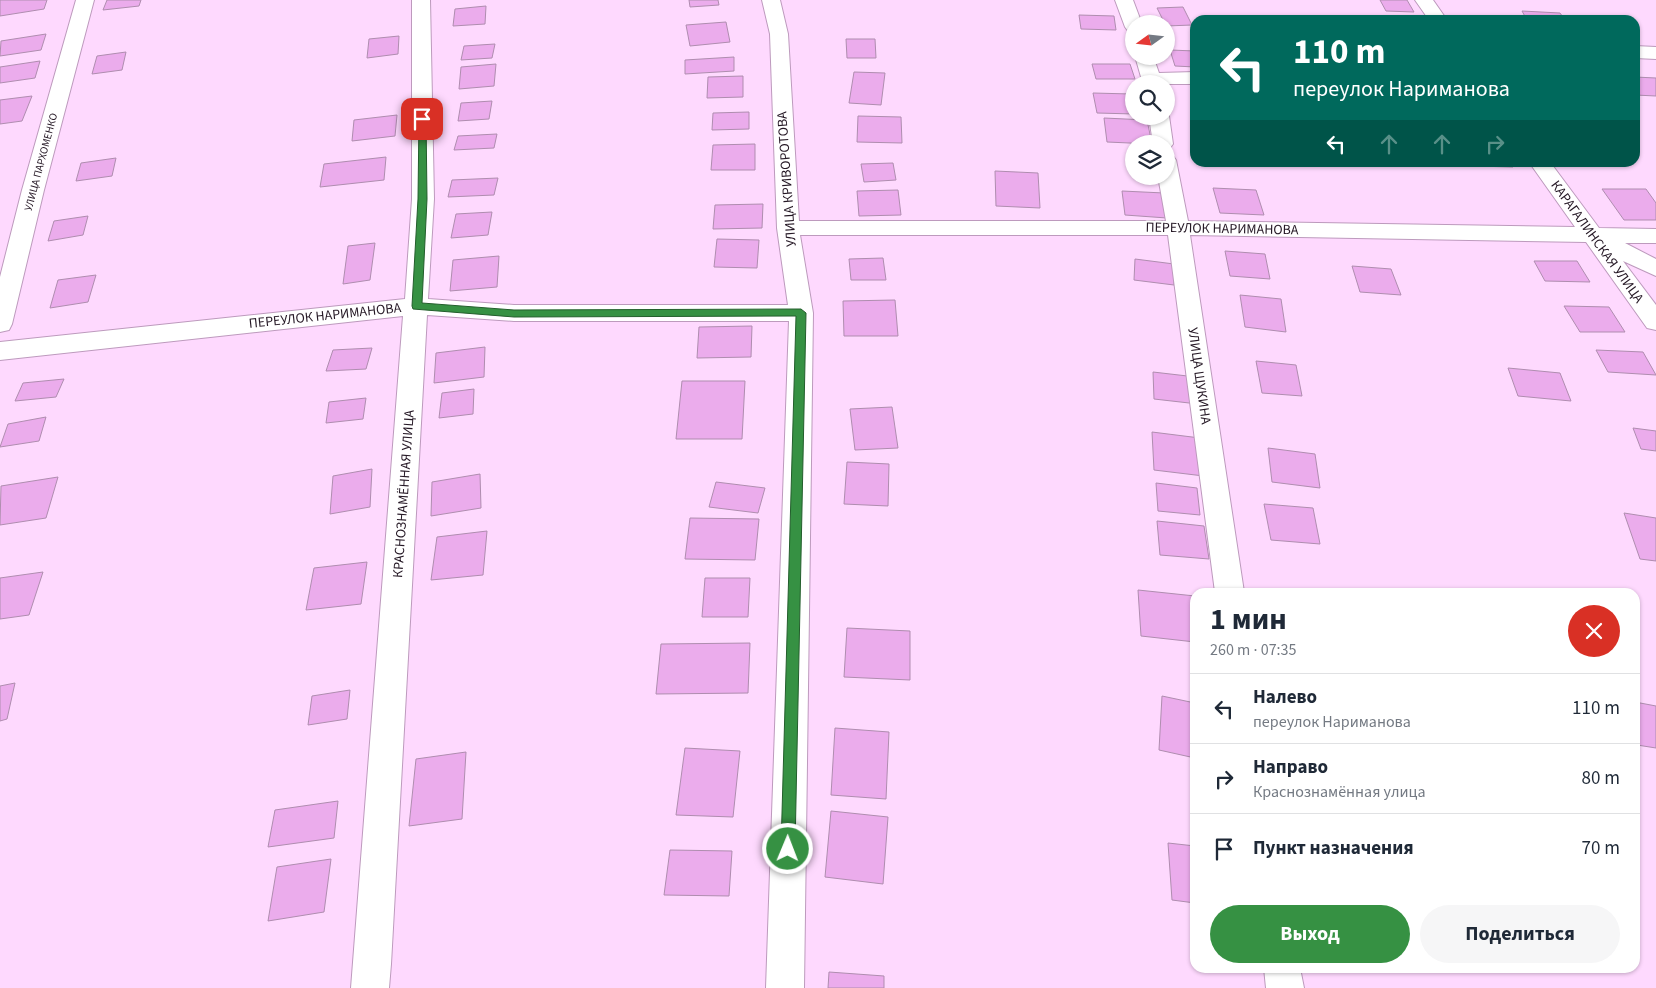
<!DOCTYPE html>
<html lang="ru">
<head>
<meta charset="utf-8">
<style>
	:root { --surface:#fff; --page:#f6f6f7; --text:#1f2937; --muted:#747a83; --line:#e0e1e3; --accent:#369143 }
	body { margin:0; font-family:"Source Sans 3",sans-serif; background:var(--page); color:var(--text); height:100vh; display:flex; flex-direction:column; font-size:19px; white-space:nowrap }
	* { box-sizing:border-box; margin:0 }
	p { font-size:16px; color:var(--muted) }
	.icon { flex:none; width:28px; height:28px; fill:none; stroke:currentColor; stroke-width:2; stroke-linecap:round; stroke-linejoin:round }
	.map { position:relative; flex:1; overflow:hidden }
	.panel { position:absolute; left:1190px; top:588px; width:450px; height:385px; display:flex; flex-direction:column; background:var(--surface); border-radius:15px; box-shadow:0 1px 4px #0004 }
	.panel>* { flex:none }
	.top-card { position:absolute; left:1190px; top:15px; width:450px; height:152px; border-radius:15px; box-shadow:0 1px 4px #0004; background:#00695c; color:#fff; overflow:hidden }
	.needle { width:32px; rotate:255deg }
	.buttons { position:absolute; left:1125px; top:15px; display:grid; gap:10px }
	.buttons a { display:grid; place-items:center; width:50px; height:50px; border-radius:50%; background:var(--surface); box-shadow:0 1px 4px #0004; font-size:25px }
	.pin { position:absolute; display:grid; place-items:center; width:42px; height:42px; color:#fff; margin:-21px; border-radius:10px; box-shadow:0 2px 8px #0006 }
	.me { position:absolute; width:55px; margin:-28px; rotate:1deg; stroke-linejoin:round; filter:drop-shadow(0 0 4px #0008) }
	.turn { display:flex; align-items:center; gap:18px; height:105px; padding:0 20px; font-size:22px }
	.turn .icon { width:65px; height:65px; stroke-width:2.5 }
	.turn b { display:block; font-size:35px; line-height:42px }
	.lanes { display:flex; align-items:center; height:48px; padding:0 20px; background:#0003; justify-content:center; gap:25px; direction:ltr }
	.lanes .off { opacity:.35 }
	.round { display:grid; place-items:center; flex:none; width:52px; height:52px; border-radius:26px; background:var(--page) }
	.head { display:flex; align-items:center; justify-content:space-between; height:85px; padding:0 20px }
	h1 { font-size:30px; font-weight:700; line-height:38px }
	.action { display:flex; gap:10px; margin-top:auto; padding:10px 20px }
	.action a { flex:1; height:58px; border-radius:30px; background:var(--accent); color:#fff; font-size:20px; font-weight:700; line-height:58px; text-align:center }
	.action a+a { background:var(--page); color:var(--text) }
	ul { padding:0; list-style:none }
	li { display:flex; align-items:center; gap:15px; height:70px; padding:0 20px; border-top:1px solid var(--line) }
	li div { flex:1 }
	li b { display:block; font-size:19px }
	li em { font-style:normal }
	.map>svg:first-child { display:block }
	.building { fill:#ebacec; stroke:#af8daf }
	.lines { fill:none; stroke-linecap:round; stroke-linejoin:round }
	.street-casing { stroke:#bd9abd; stroke-width:2 }
	.street { fill:#fff; fill-rule:evenodd }
	.route { fill:#369143; stroke:#235e2c }
	.labels { text-anchor:middle; dominant-baseline:central; stroke-width:4; stroke-linejoin:round; paint-order:stroke }
	.far-street-label { font-size:11px; fill:#251825; stroke:#fff }
	.street-label { font-size:14px; fill:#251825; stroke:#fff }
</style>
</head>
<body>
<div class="map">
<svg width="1656" height="988" viewBox="0 0 1656 988">
	<rect width="100%" height="100%" fill="#fed9fe"/>
	<path class="building" d="M0,0H47L44,9L0,16Z
		M107,0H141L139,6L103,10Z
		M689,0H718L719,5L690,7Z
		M1380,0H1407L1414,12L1386,11Z
		M486,6L485,24L453,26L455,9Z
		M1183,7L1192,25L1166,26L1157,8Z
		M1522,11L1560,13L1565,20H1527Z
		M1079,15L1114,16L1116,30L1081,29Z
		M726,22L730,42L690,46L686,25Z
		M46,34L41,50L0,56L1,41Z
		M399,36L398,54L367,58L369,39Z
		M846,39H875L876,58H847Z
		M495,44L492,58L461,60L464,46Z
		M1170,50L1195,51V67L1175,66Z
		M126,52L122,70L92,74L97,56Z
		M734,57V71L685,74V60Z
		M40,61L35,78L0,83V67Z
		M496,64L494,86L459,89L461,67Z
		M1092,64H1130L1135,79H1096Z
		M854,72L885,73L881,105L849,103Z
		M743,76V97L707,98L708,77Z
		M1635,77L1656,78V96L1635,95Z
		M1093,93L1131,94L1134,114L1097,113Z
		M32,96L22,121L0,124V100Z
		M492,101L489,119L458,121L461,103Z
		M749,112V129L712,130L713,113Z
		M397,115L395,136L352,141L354,120Z
		M858,116L901,117L902,143L857,142Z
		M1104,118L1147,120L1152,144L1107,142Z
		M497,134L494,148L454,150L458,136Z
		M755,144V170H711L713,145Z
		M386,157L384,180L320,187L324,164Z
		M116,158L112,176L76,181L81,163Z
		M1474,162H1511L1513,167L1475,166Z
		M893,163L896,180L864,182L861,164Z
		M995,171L1038,173L1040,208L996,206Z
		M498,178L494,195L448,197L452,180Z
		M1213,188L1256,190L1264,215L1220,213Z
		M1602,189H1646L1656,203V220H1624Z
		M898,190L901,215L859,216L857,191Z
		M1122,191L1164,193L1167,218L1125,215Z
		M763,204L762,228L713,229L715,205Z
		M492,212L488,235L451,238L456,214Z
		M88,216L83,235L48,241L54,221Z
		M717,239L759,240L757,268L714,267Z
		M375,243L370,280L343,284L348,246Z
		M1225,251L1265,254L1270,279L1230,276Z
		M499,256L497,287L450,291L453,260Z
		M883,258L886,280H851L849,259Z
		M1135,259L1174,264V285L1134,280Z
		M1534,261H1577L1590,282L1545,281Z
		M1352,266L1391,269L1401,295L1360,292Z
		M96,275L88,302L50,308L58,280Z
		M1240,295L1281,299L1286,332L1245,327Z
		M895,300L898,336H844L843,301Z
		M1564,306L1609,307L1625,332H1580Z
		M752,326L751,357L697,358L699,327Z
		M485,347L484,377L434,383L436,353Z
		M372,348L366,369L326,371L333,350Z
		M1596,350L1643,352L1656,375L1608,372Z
		M1256,361L1296,365L1302,396L1262,393Z
		M1508,368L1560,373L1571,401L1518,396Z
		M1153,372L1196,377L1198,404L1154,399Z
		M64,379L56,397L15,401L23,383Z
		M682,381H745L742,439H676Z
		M474,389L473,414L439,418L442,393Z
		M366,398L363,419L326,423L329,402Z
		M892,407L898,448L855,450L850,409Z
		M46,417L39,441L0,447L8,424Z
		M1633,428L1656,431V451L1641,449Z
		M1152,432L1208,439L1212,477L1154,470Z
		M1268,448L1315,454L1320,488L1272,482Z
		M847,462L889,464L888,506L844,504Z
		M372,469L370,507L330,514L333,476Z
		M480,474L481,508L431,516L432,482Z
		M58,477L46,518L0,525L1,486Z
		M716,482L765,488L758,513L709,507Z
		M1156,483L1197,488L1200,515L1158,511Z
		M1264,504L1313,508L1320,544L1271,540Z
		M1624,513L1656,518V561L1640,559Z
		M690,518L759,519L755,560L685,559Z
		M1157,521L1204,526L1209,559L1160,555Z
		M487,531L483,575L431,580L437,537Z
		M367,562L361,604L306,610L314,568Z
		M43,572L29,615L0,619V578Z
		M705,578H750L748,617H702Z
		M1138,590L1195,596V642L1141,636Z
		M847,628L910,631V680L844,677Z
		M750,643L748,693L656,694L661,644Z
		M15,683L7,719L0,721V686Z
		M350,690L347,719L308,725L312,696Z
		M1162,696L1195,703V758L1159,750Z
		M1635,702L1656,706V748L1637,745Z
		M835,728L889,732L886,799L831,795Z
		M685,748L740,751L733,817L676,815Z
		M466,752L462,819L409,826L416,759Z
		M338,801L334,838L268,847L275,810Z
		M831,811L888,817L883,884L825,877Z
		M1168,843L1195,846V903L1172,900Z
		M670,850L732,851L729,896L664,895Z
		M331,859L324,912L268,921L277,867Z
		M829,972L884,976V988H828Z"/>
	<g class="lines">
		<g class="street-casing">
			<path id="street" d="M76,0H94L44,190L12,324L9,330L0,332V277L22,190Z
				M412,0H430L434,199L428,299L514,305H788L777,228L770,34L762,0H780L788,34L799,221H1166L1158,176H1166V154L1173,156L1176,160L1188,221L1575,227L1529,162H1550L1599,228L1656,229V243H1625L1656,259V276L1623,261L1656,305V330L1647,328L1586,242L1190,235L1244,592H1215L1168,235H800L813,313L804,988H766L789,321H514L427,315L391,964L389,988H351L403,316L0,360V342L405,299L412,199Z
				M1115,0H1133L1142,24H1134V32L1128,31L1125,27Z
				M1415,0H1433L1447,20H1429Z
				M1635,46L1656,47V59L1635,58Z
				M1135,56H1153L1159,73L1195,72V84H1143Z
				M1166,112L1169,116L1173,144L1170,148L1166,149V144H1153L1149,116H1166Z
				M1264,968H1300L1304,988H1266Z"/>
		</g>
		<use href="#street" class="street"/>
	</g>
	<path class="route" d="M419,117L426,119L427,199L422,303L514,310L801,309L806,313L795,849L793,854L788,856L783,854L781,849L796,316L514,317L413,309L412,306L418,199Z"/>
	<g class="labels">
		<g class="far-street-label">
			<text transform="translate(41 162) rotate(-75)">УЛИЦА ПАРХОМЕНКО</text>
		</g>
		<g class="street-label">
			<text transform="translate(787 179) rotate(-94)">УЛИЦА КРИВОРОТОВА</text>
			<text transform="translate(1222 229) rotate(1)">ПЕРЕУЛОК НАРИМАНОВА</text>
			<text transform="translate(1597 242) rotate(54)">КАРАГАЛИНСКАЯ УЛИЦА</text>
			<text transform="translate(325 316) rotate(-6)">ПЕРЕУЛОК НАРИМАНОВА</text>
			<text transform="translate(1199 376) rotate(82)">УЛИЦА ЩУКИНА</text>
			<text transform="translate(404 494) rotate(-86)">КРАСНОЗНАМЁННАЯ УЛИЦА</text>
		</g>
	</g>
</svg>
<div class="buttons">
<a><svg class="needle" viewBox="-14 -14 28 28"><path d="M0-13l5 13h-10z" fill="#e53935"/><path d="M0 13l5-13h-10z" fill="#747a83"/></svg></a>
<a><svg class="icon" aria-label="search" viewBox="0 0 24 24"><circle cx="10" cy="10" r="6"/><path d="M15 15l6 6"/></svg></a>
<a><svg class="icon" aria-label="layers" viewBox="0 0 24 24"><path d="M12 4l9 5-9 5-9-5zM3 14l9 5 9-5"/></svg></a>
</div>
<div class="pin" style="left:422px;top:119px;background:#d93025"><svg class="icon" aria-label="arrive" viewBox="0 0 24 24"><path d="M6 21V4h12l-3 4 3 4H6"/></svg></div>
<svg class="me" style="left:788px;top:849px" viewBox="-20 -20 40 40"><circle r="17" fill="#369143" stroke="#fff" stroke-width="3"/><path d="M0-11L8 9 0 5-8 9z" fill="#fff"/></svg>
<div class="top-card">
<div class="turn"><svg class="icon" aria-label="left" viewBox="0 0 24 24"><path d="M17 20v-9H6M10 6l-5 5 5 5"/></svg><div><b>110 m</b>переулок Нариманова</div></div>
<div class="lanes"><svg class="icon" aria-label="left" viewBox="0 0 24 24"><path d="M17 20v-9H6M10 6l-5 5 5 5"/></svg><svg class="icon off" aria-label="ahead" viewBox="0 0 24 24"><path d="M12 20V5M6 11l6-6 6 6"/></svg><svg class="icon off" aria-label="ahead" viewBox="0 0 24 24"><path d="M12 20V5M6 11l6-6 6 6"/></svg><svg class="icon off" aria-label="right" viewBox="0 0 24 24"><path d="M7 20v-9h11M14 6l5 5-5 5"/></svg></div>
</div>
<section class="panel">
<div class="head"><div><h1>1 мин</h1><p>260 m · 07:35</p></div><a class="round" style="background:#d93025;color:#fff"><svg class="icon" aria-label="close" viewBox="0 0 24 24"><path d="M6 6l12 12M18 6L6 18"/></svg></a></div>
<ul>
<li><svg class="icon" aria-label="left" viewBox="0 0 24 24"><path d="M17 20v-9H6M10 6l-5 5 5 5"/></svg><div><b>Налево</b><p>переулок Нариманова</p></div><em>110 m</em></li>
<li><svg class="icon" aria-label="right" viewBox="0 0 24 24"><path d="M7 20v-9h11M14 6l5 5-5 5"/></svg><div><b>Направо</b><p>Краснознамённая улица</p></div><em>80 m</em></li>
<li><svg class="icon" aria-label="arrive" viewBox="0 0 24 24"><path d="M6 21V4h12l-3 4 3 4H6"/></svg><div><b>Пункт назначения</b></div><em>70 m</em></li>
</ul>
<div class="action"><a>Выход</a><a>Поделиться</a></div>
</section>
</div>
</body>
</html>
